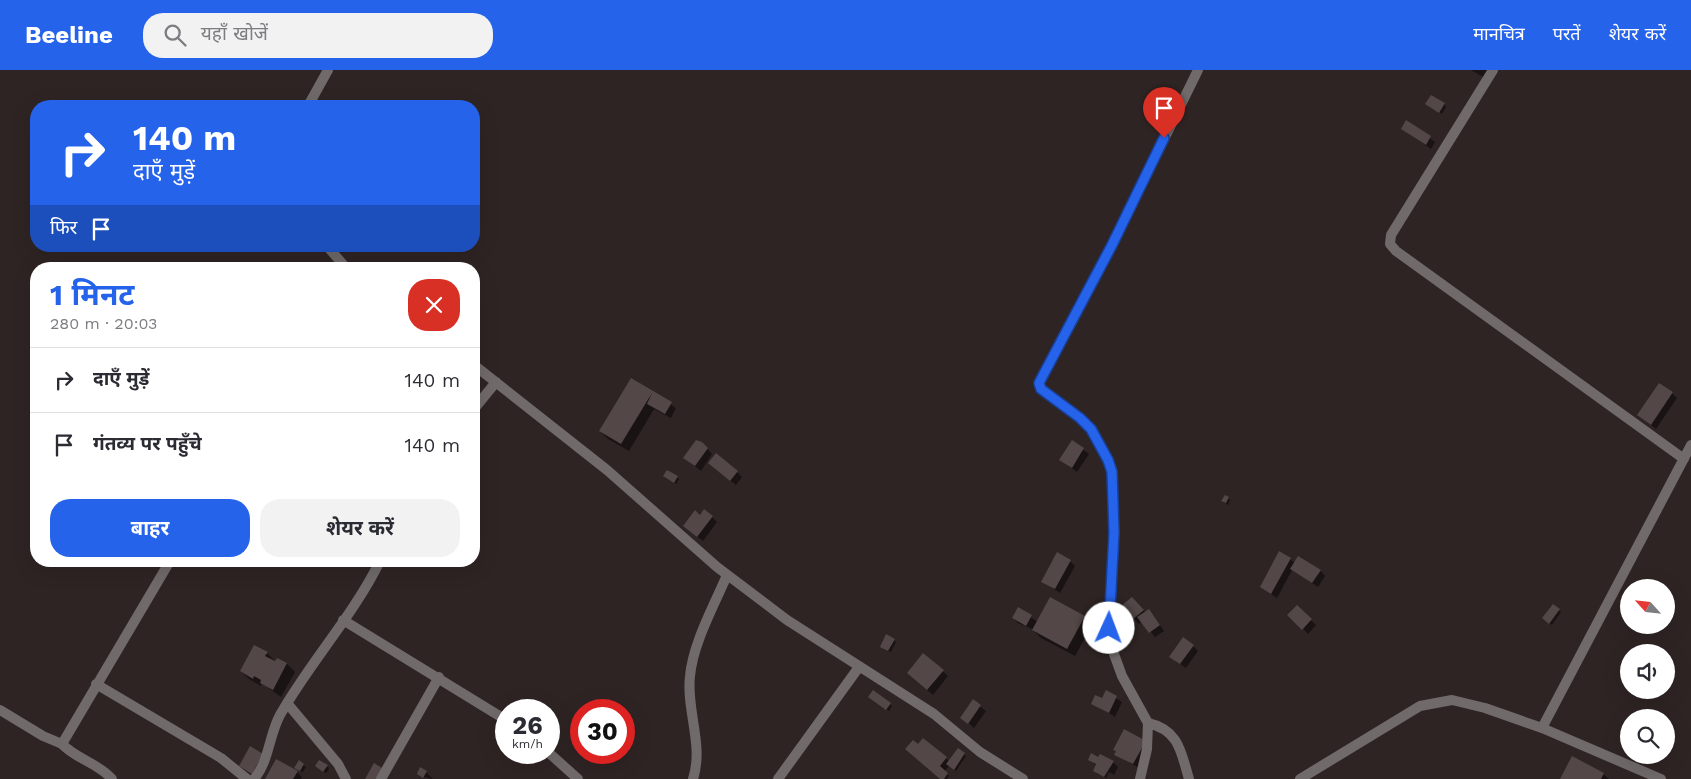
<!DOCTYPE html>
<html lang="hi">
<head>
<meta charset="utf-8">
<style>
	:root { --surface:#fff; --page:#f2f2f3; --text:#2b2b33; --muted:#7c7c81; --line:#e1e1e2; --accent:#2563eb }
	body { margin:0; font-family:"Work Sans","Noto Sans Devanagari",sans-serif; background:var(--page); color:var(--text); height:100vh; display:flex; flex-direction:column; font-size:19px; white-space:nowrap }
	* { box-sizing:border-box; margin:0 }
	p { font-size:16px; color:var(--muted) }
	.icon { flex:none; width:28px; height:28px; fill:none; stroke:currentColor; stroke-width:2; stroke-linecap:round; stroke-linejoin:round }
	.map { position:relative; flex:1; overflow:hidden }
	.panel { position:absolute; left:30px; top:192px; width:450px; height:305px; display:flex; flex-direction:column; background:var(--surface); border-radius:20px; box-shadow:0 5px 20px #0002 }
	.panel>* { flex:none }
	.top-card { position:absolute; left:30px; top:30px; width:450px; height:152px; border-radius:20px; box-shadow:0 5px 20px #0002; background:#2563eb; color:#fff; overflow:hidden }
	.needle { width:32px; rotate:297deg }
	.buttons { position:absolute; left:1620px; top:509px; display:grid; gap:10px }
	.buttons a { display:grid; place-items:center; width:55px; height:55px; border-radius:50%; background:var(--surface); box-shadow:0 5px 20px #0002; font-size:25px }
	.speed { position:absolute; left:495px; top:629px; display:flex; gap:10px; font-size:25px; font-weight:700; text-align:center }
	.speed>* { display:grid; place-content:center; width:65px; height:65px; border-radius:50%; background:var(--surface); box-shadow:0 5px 20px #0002; line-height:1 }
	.speed small { font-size:12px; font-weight:400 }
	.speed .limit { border:8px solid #d22; background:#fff; color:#111 }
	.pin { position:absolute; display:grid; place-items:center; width:42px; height:42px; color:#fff; margin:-51px -21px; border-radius:50% 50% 50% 0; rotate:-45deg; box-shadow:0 0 5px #0007 }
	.pin .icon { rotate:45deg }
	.me { position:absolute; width:55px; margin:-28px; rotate:2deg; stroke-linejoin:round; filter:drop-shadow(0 0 4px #0008) }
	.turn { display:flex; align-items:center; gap:18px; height:105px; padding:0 20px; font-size:22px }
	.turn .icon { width:65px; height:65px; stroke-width:2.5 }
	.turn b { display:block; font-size:35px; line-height:42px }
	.then { display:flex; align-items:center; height:48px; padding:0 20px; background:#0003; gap:10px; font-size:19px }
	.round { display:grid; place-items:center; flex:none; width:52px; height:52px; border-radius:20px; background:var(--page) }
	.head { display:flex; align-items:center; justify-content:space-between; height:85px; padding:0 20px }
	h1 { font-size:30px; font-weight:700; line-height:38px; color:var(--accent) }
	.cta { display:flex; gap:10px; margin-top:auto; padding:10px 20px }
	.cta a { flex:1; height:58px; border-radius:20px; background:var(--accent); color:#fff; font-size:20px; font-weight:700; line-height:58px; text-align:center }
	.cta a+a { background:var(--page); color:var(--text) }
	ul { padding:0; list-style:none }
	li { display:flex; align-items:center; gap:15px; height:65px; padding:0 20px; border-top:1px solid var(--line) }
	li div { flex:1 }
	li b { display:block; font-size:19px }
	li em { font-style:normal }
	header { display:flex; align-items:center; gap:30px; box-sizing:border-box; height:70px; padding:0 25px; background:var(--accent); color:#fff }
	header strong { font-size:24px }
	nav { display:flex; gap:28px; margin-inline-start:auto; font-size:18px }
	.search { width:350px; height:45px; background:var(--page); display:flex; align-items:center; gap:12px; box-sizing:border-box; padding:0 18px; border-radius:20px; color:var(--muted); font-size:19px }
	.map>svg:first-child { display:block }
	.shadow { fill:#0007 }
	.building { fill:#534747 }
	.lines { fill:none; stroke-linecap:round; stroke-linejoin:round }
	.minor { stroke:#706a6a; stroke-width:10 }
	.route-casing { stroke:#184099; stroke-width:12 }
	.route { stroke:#2563eb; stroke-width:9 }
</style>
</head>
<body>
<header>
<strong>Beeline</strong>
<div class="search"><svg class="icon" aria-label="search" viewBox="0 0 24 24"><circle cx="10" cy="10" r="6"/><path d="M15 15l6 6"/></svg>यहाँ खोजें</div>
<nav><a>मानचित्र</a><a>परतें</a><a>शेयर करें</a></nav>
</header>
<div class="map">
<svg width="1691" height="709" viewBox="0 0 1691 709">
	<rect width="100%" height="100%" fill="#2f2424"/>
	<path class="shadow" d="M1471,0H1496L1490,11Z
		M1444,34L1446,37L1442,44L1429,36Z
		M1407,52L1435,72L1431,79L1402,59Z
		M632,310L676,338L671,348L654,339L629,381L608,369L600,361Z
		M1672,323L1677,328L1656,359L1638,345Z
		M1072,372L1089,384L1077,402L1061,390Z
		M702,373L712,384L701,401L685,388Z
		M714,398L737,402L742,407L736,415Z
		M677,407L679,409L676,414L667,408Z
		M1228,428L1230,430L1228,435L1223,431Z
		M712,447L717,452L703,471L690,461Z
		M1290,489L1295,493L1320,500L1325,506L1318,517L1292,500L1277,528L1261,517Z
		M1070,491L1075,496L1060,523L1042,511Z
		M1132,528L1146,543L1154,546L1164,561L1155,567L1142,551L1139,554L1123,536Z
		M1050,529L1084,547L1092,555L1075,586L1041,568L1032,559L1018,553L1013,548L1018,539L1038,552Z
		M1297,537L1316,555L1308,564L1289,545Z
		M1559,540L1561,542L1552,555L1546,550Z
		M894,570L896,572L891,582L884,579Z
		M1193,576L1198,581L1186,598L1176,591Z
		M267,583L276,592L277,589L287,594L295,602L281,627L262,613L261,616L249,609L241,601Z
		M924,584L948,606L933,625L913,608Z
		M873,622L892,636L889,641L872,629Z
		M1106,622L1122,632L1115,647L1093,633L1102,630Z
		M973,631L986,641L974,658L965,650Z
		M924,669L950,692L958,680L966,686L956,701L949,696L944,702L949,706L947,709H941L918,676Z
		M1145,672L1139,698L1115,684L1117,682L1115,680Z
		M1089,689L1113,692L1118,697L1114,705L1109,702L1106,708L1096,703L1097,696Z
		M299,692L306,697L303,702L298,700Z
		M327,696L329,699L326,703L318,698Z
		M421,699L426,702L433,709L420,706Z
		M297,702L302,707L301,709H266Z
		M1603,704L1609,709H1561Z"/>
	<path class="building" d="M1431,25L1445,33L1439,43L1425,34Z
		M1406,50L1431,66L1426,75L1401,59Z
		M631,308L672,332L665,344L647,334L652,323L621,374L599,361Z
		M1659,313L1673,322L1651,355L1637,345Z
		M696,370L702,372L708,378L695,396L683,388Z
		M1072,370L1084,378L1072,398L1059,390Z
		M716,383L738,401L730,411L708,393Z
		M667,400L678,406L674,413L663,406Z
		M1225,425L1229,427L1226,433L1221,431Z
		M704,439L713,446L697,467L683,456L695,440L700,445Z
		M1279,481L1291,488L1271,524L1260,517Z
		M1057,482L1071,490L1055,519L1041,512Z
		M1298,486L1321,500L1312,513L1290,499Z
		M1050,527L1085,546L1067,579L1032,560Z
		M1132,527L1144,540L1133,549L1121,536Z
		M1553,534L1560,539L1549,554L1542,548Z
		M1297,535L1312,549L1302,560L1287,545Z
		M1018,537L1032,545L1026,556L1012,548Z
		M1149,539L1160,555L1149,563L1137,547Z
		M886,564L895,569L888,581L880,577Z
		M1183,567L1194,575L1180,594L1169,587Z
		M254,575L268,582L265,586L275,591L277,588L287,593L273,620L260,613L261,610L254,606L253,609L240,601Z
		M923,583L944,600L927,620L907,603Z
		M873,620L891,633L886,640L868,627Z
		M1106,620L1117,626L1109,643L1091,634L1095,625L1102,628Z
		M973,629L981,635L968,654L960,648Z
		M1124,659L1146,671L1133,694L1114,685L1116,681L1113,680Z
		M923,668L947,687L940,696L948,703L944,709H940L905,679L913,670L918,674Z
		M250,676L263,684L252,704L239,696Z
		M958,678L965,683L954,700L946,694Z
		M1091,683L1098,687L1100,684L1114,691L1104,707L1093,701L1096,694L1088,690Z
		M1572,686L1604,703L1601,709H1560Z
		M276,689L298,701L293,709H265Z
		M299,690L304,694L300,701L294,698Z
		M319,690L328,695L323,702L315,696Z
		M374,693L382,698L376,709H365Z
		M420,697L427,701L423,708L417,704Z"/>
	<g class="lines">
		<path class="minor" d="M1493,0L1391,165L1390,174L1396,181L1684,389
			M308,36L328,0
			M327,176L347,199
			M474,295L607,400L717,497L787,550L934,644L980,682L1023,709
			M474,339L496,312
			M343,550L506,650
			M96,614L221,688L247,709
			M287,633L338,694L346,709
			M0,640L43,666L62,674
			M1148,653C1179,660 1181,682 1189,709
			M1542,658L1691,375
			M548,682L578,709
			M112,709C98,693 76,689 62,674L170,491
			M254,709C269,692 269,665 280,645C310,592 353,546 380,491
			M381,709L439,607
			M693,709C704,675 686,640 690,606C693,573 714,536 727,505
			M778,709L859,597
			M1140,709L1147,679L1148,653L1122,606L1114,584L1109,558L1114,463L1112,402L1108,390L1091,359L1080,348L1041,319L1039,313L1112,175L1198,0
			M1300,709L1420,636L1452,630L1485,638L1542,658L1661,709"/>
	</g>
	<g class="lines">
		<g class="route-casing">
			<path id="route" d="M1109,558L1114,463L1112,402L1108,390L1091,359L1080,348L1041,319L1039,313L1112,175L1164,68"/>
		</g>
		<use href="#route" class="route"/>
	</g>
</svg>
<div class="buttons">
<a><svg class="needle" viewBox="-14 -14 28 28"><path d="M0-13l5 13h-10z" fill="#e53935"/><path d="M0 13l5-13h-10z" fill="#7c7c81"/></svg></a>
<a><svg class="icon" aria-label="sound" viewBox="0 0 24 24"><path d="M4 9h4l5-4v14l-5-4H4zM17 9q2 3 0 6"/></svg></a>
<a><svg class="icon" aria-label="search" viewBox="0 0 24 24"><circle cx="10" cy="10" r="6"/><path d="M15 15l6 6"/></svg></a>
</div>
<div class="speed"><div>26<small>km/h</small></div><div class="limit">30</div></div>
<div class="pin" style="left:1164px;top:68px;background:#d93025"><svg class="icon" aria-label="arrive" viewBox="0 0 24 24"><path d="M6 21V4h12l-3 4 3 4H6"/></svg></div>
<svg class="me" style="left:1109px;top:558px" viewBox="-20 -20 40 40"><circle r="19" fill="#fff"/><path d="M0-13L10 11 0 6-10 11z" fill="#2563eb"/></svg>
<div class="top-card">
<div class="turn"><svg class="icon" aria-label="right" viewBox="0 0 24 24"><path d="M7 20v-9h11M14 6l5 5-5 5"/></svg><div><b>140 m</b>दाएँ मुड़ें</div></div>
<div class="then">फिर<svg class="icon" aria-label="arrive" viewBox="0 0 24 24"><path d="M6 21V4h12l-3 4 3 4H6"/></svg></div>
</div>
<section class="panel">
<div class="head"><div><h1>1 मिनट</h1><p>280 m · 20:03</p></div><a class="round" style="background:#d93025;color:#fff"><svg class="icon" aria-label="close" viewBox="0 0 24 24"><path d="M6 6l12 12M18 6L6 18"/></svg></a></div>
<ul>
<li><svg class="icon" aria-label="right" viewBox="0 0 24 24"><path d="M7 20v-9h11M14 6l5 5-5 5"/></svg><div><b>दाएँ मुड़ें</b></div><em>140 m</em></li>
<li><svg class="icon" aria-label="arrive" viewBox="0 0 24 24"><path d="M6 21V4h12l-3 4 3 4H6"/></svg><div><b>गंतव्य पर पहुँचे</b></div><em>140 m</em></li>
</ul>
<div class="cta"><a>बाहर</a><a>शेयर करें</a></div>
</section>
</div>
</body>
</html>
